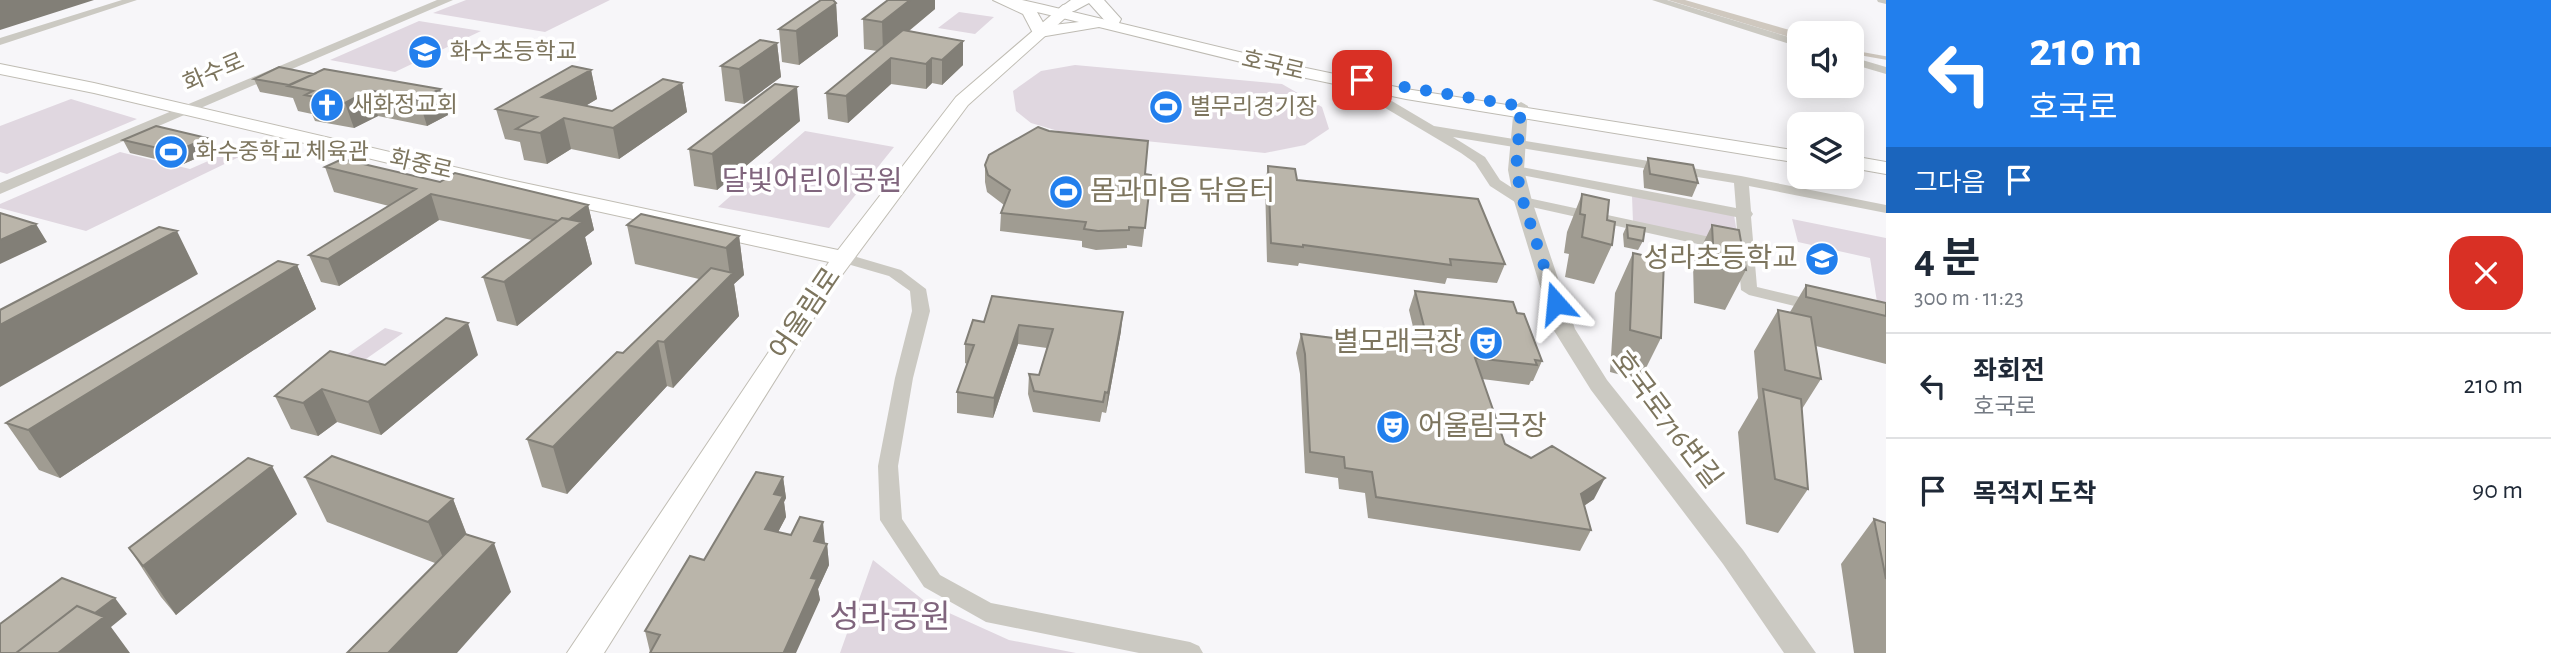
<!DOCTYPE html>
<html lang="ko">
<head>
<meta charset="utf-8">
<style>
	:root { --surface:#fff; --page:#f2f2f3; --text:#1f2937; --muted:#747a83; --line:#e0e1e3 }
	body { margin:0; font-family:"Alegreya Sans","Noto Sans KR",sans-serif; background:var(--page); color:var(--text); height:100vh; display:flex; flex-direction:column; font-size:26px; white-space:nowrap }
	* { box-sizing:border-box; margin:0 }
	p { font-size:23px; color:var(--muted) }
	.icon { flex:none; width:38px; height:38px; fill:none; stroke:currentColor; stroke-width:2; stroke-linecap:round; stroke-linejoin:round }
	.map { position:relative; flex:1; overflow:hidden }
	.details { display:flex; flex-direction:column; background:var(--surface); width:665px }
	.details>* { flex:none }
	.banner { background:#227fed; color:#fff; overflow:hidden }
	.fabs { position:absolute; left:1787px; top:21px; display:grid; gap:14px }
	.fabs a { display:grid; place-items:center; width:77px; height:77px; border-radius:14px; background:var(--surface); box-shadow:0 4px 18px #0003; font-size:35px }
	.pin { position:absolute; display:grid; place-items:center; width:60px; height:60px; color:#fff; margin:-30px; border-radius:14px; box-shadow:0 4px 10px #0006 }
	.me { position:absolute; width:77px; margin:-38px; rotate:342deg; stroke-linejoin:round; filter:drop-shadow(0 0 5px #0008) }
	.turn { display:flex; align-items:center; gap:24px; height:147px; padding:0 28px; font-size:32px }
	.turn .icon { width:91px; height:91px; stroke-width:2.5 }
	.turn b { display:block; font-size:49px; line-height:60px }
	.then { display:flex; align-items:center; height:66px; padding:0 28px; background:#0003; gap:14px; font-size:26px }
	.round { display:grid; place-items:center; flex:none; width:74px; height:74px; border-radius:21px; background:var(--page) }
	.overview { display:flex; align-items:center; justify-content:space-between; height:119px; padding:0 28px }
	h1 { font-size:42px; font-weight:700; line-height:52px }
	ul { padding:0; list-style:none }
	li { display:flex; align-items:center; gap:21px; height:105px; padding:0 28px; border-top:2px solid var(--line) }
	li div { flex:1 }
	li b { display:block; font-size:26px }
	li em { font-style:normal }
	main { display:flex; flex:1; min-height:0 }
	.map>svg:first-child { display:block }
	.green { fill:#e0d7e0 }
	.water { fill:#cfc8bf }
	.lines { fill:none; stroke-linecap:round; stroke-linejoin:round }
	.stream { stroke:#cfc8bf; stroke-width:3.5 }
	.secondary-casing { stroke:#c0bdb4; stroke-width:2 }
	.primary-casing { stroke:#bebbb3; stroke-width:2 }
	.trunk-casing { stroke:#bcbab3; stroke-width:2 }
	.minor { fill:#cbc9c2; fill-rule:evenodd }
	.tertiary { fill:#cbc9c2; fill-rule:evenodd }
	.secondary { fill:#fff; fill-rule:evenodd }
	.primary { fill:#fff; fill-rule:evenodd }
	.trunk { fill:#fff; fill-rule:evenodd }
	.wall { fill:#a09c92 }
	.shaded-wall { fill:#827f77 }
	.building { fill:#bab5aa; stroke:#827f77; stroke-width:2 }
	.route { stroke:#227fed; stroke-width:12; stroke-dasharray:0 21.6 }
	.labels { text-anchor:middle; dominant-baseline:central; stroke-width:7; stroke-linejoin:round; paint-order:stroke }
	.far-poi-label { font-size:23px; fill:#7d755e; stroke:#fff; text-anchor:start }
	.far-street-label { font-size:23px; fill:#7d755e; stroke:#fff }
	.park-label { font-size:28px; fill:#80657d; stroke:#fff }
	.poi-label { font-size:28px; fill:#7d755e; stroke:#fff; text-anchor:start }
	.street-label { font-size:28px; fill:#7d755e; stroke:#fff }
	.near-park-label { font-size:33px; fill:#80657d; stroke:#fff }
</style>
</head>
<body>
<main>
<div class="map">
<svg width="1886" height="653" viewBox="0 0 1886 653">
	<rect width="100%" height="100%" fill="#f7f6f9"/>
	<path class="green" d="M466,0H610L545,32L433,13Z
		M959,12L994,17L975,34L938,28Z
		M419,21L481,31L395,72L330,60Z
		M1075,65L1282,84L1322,107L1329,129L1305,145L1265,153L1065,133L1031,123L1016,111L1013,91L1041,71Z
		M71,99L137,119L7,174L0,172V126Z
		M805,131L894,147L829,228L718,207Z
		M120,152L190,169L224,154L239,157L86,231L0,208V204Z
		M1632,196L1734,215L1739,245L1633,222Z
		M1792,219L1886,238V310L1878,308L1870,258L1798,242Z
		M385,328L403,333L356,366L338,361Z
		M873,560L927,603L1009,640L1076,653H840Z"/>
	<path class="water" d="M1668,0H1685L1800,33L1799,40Z"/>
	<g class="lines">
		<path class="stream" d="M1852,52L1886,58"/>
		<g class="secondary-casing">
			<path id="secondary" d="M1068,4L1075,8L1073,11L968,105L836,283L604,653H567L829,262L510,192L94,93L0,74V64L94,83L510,180L838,250L956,97L1063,5Z"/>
		</g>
		<g class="primary-casing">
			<path id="primary" d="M993,0H1022L1044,5L1306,68L1406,89L1799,151V163L1406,99L1306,78L1099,27L1040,37L1034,35L1023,14ZM1037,12L1079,22L1045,26Z
				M1852,156L1886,162V174L1852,168Z"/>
		</g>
		<g class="trunk-casing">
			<path id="trunk" d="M1071,0H1104L1121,19L1119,23H1107L1089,3L1074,11H1062L1060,8Z"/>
		</g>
		<path class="minor" d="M122,0H137L0,45V38Z
			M1652,0H1667L1799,40V47Z
			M1877,0H1886V4L1878,2Z
			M1852,57L1886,67V74L1852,64Z
			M1350,81H1358L1434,126L1741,176L1886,205V213L1749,186L1751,211L1753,214L1751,217L1757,287L1825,303L1828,307L1819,312L1749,295L1741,290L1738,253L1518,204L1490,186L1475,163L1461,153L1350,87ZM1453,137L1734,183L1736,208L1516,166L1509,170L1516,174L1736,217L1738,243L1528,198L1500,180L1485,157Z
			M843,253L901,270L926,289L930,311L913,378L898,466L902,519L940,575L991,603L1190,642L1199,646L1203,653H1139L986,622L924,587L880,520L878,466L895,378L912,311L910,291L889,276L837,261L835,258L837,255Z"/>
		<path class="tertiary" d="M437,0H453L0,194V183Z
			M1521,102L1528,106L1524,170L1532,201L1575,329L1607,380L1743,550L1816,653H1784L1723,564L1591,390L1553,329L1514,201L1508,170L1514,106Z"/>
		<use href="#secondary" class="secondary"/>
		<use href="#primary" class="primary"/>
		<use href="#trunk" class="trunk"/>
	</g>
	<path class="wall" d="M836,3L838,36L799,65L782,62L779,29Z
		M935,9L909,31L963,41V65L942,85L932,83L926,89L891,84L848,123L828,119L826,93L877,51L864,49L863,19Z
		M777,43L781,77L744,104L725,101L721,66Z
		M591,70L597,99L585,106L612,111L682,83L687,112L619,159L571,149L547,164L524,160L520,142L505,139L496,109Z
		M314,74L440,89L448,115L427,126L378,116L354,128L315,121L312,114L298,111L293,98L260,92L254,79Z
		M800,121L717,190L694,186L689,149Z
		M1049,131L1145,174L1151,175L1142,247L1127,245V248L1096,250L1082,247V241L1000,231L1001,213L1004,205L987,192L985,182V165Z
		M123,140L213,151L181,165L130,153Z
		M1648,158L1698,183L1692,197L1644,188L1643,171Z
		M1268,166L1297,180L1505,264L1497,283L1447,278L1445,284L1299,263L1298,266L1267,262L1265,183Z
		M325,167L588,205L594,230L585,237L592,264L517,326L497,321L483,277L532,240L439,220L339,286L321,282L309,255L389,206L334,192Z
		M1582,194L1607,220L1612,245L1594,284L1565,277L1569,254L1564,253L1567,232Z
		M627,225L739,236L744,275L734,284L739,316L673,388L667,386L567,494L542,487L527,439L623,353L699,279L635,264Z
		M1627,225L1643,241L1638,250L1624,247L1623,234Z
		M1712,225L1746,270L1725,310L1694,303L1693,264Z
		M1633,253L1661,338L1640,380L1610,372L1615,293Z
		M297,265L316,309L60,478L39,470L6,423Z
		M1806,285L1886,303V364L1816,346L1821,379L1802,409L1808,489L1778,533L1746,524L1738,432L1758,398L1754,351L1778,310L1790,312Z
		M1415,291L1517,313L1542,361L1533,381H1531L1529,385L1482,379L1505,444L1594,499L1584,506L1591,530L1580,551L1368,518L1365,493L1339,489L1338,478L1305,473L1300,374L1296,353L1301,334L1418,348L1409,310Z
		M984,322L1121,331L1106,413L1102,412L1100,422L1033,412L1028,394L1029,374L1039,375L1047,348L1018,344L993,418L957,413V392L967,364L965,363V344Z
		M478,355L381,435L337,422L318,436L291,429L275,396L385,365Z
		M305,477L453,499L467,535L511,592L327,522Z
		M783,477L786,498L784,502L786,517L778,532L827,544L829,565L818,589L820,600L650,652L645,631L704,560Z
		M297,514L176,615L161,597L129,548Z
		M1874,519L1886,523V653H1854L1841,564Z"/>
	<path class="shaded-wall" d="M0,0H94L0,30Z
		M910,0H935V9L883,52L882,22Z
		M836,3L838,36L799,65L796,31Z
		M963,41V65L942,85V60Z
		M777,43L781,77L744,104L739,69Z
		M891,58V84L848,123L846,96Z
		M932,58V83L926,89V64Z
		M591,70L597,99L564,119L571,149L547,164L540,133L542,97Z
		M682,83L687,112L619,159L613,128Z
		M797,87L800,121L717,190L712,154Z
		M440,89L448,115L427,126L419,100Z
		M369,90L378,116L354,128L345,103Z
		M207,138L213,151L181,165L175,152Z
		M431,194L439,220L339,286L328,259Z
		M588,205L594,230L585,237L592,264L517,326L504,282L565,223Z
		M36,224L47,242L0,264V240Z
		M177,231L198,274L0,387V325Z
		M739,236L744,275L734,284L739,316L673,388L664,342L730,276L726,248Z
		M297,265L316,309L60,478L28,430Z
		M1123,312L1121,331L1106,413L1108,393Z
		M468,323L478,355L381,435L368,402Z
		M1019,325L1018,344L993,418L994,398Z
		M658,341L667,386L567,494L553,447Z
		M322,389L337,422L318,436L303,403Z
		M272,466L297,514L176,615L143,566Z
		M783,477L786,498L784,502L786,517L768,551L765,529L774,494Z
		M1605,478L1594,499L1570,515L1581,494Z
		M453,499L470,544L447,567L428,522Z
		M823,522L825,543L814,541Z
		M494,543L511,592L457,653H388Z
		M827,544L829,565L818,589L820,600L796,653H784L811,578Z
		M115,598L127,614L111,627L130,653H43Z"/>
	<path class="building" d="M821,0H833L836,3L796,31L779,29Z
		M888,0H910L882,22L863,19Z
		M903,30L963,41L942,60L932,58L926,64L891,58L846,96L826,93Z
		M760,40L777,43L739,69L721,66Z
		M572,66L591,70L542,97L612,111L663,79L682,83L613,128L564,118L540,133L516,129L537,117L496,109Z
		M279,67L314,74L289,85L254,79Z
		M324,69L440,89L419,100L369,90L345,103L305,95L313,91L288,86Z
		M775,84L797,87L712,154L689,149Z
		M156,126L207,138L175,152L123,140Z
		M1038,127L1049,131L1148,141L1145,174L1151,175L1145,228L1129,227V230L1098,231L1084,229L1086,222L1001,213L1010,190L988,175L985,165L989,155Z
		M1648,158L1693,165L1698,183L1650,174Z
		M342,159L440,182L455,173L588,205L569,219L562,218L558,221L431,194L328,259L309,255L416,189L325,167Z
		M1268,166L1295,169L1297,180L1478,199L1505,264L1450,259L1451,265L1303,245V247L1271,243Z
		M1582,194L1609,200L1607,220L1615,222L1612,245L1582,237L1585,215L1580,214Z
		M0,213L36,224L0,240Z
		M641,214L739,236L726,248L627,225Z
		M562,218L582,222L504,282L483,277Z
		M1627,225L1645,228L1643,241L1628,238Z
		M1712,225L1739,230L1746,270L1714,263Z
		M159,227L177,231L0,325V310Z
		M1633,253L1664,260L1661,338L1630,330Z
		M278,261L297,265L28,430L6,423Z
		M711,268L733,273L664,342L658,341L553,447L527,439L617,352L623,353Z
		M1806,285L1886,303V316L1806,297Z
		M1415,291L1513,302L1517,313L1524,314L1542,361L1535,360L1537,365L1475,358L1505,444L1531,458L1552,446L1605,478L1581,494L1591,530L1376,497L1372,472L1345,468L1344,457L1310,452L1305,354L1301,334L1430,350Z
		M992,296L1123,312L1108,393L1105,392L1103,402L1034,391L1029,374L1039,375L1053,329L1019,325L994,398L957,392L974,345L965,344L973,320L984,322Z
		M1778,310L1811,317L1821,379L1785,370Z
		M446,318L468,323L368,402L322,389L303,403L275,396L330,351L385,365Z
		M1763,389L1801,399L1808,489L1775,479Z
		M332,456L453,499L428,522L305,477Z
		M248,458L272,466L143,566L129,548Z
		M756,472L783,477L774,494L783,496L765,529L791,535L800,517L823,522L814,541L827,544L811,578L817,579L784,652L787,653H650L660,635L645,631L690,556L704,560Z
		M1874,519L1886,523V579Z
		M465,534L494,543L388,653H347Z
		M62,578L115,598L95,613L77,606L16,653H0V624Z
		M77,606L104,617L58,653H16Z"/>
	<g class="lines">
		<path class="route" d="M1362,80L1521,106L1516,170L1523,201L1556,303"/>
	</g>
	<defs>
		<g id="school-disc" transform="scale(1.75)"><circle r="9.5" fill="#227fed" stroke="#fff"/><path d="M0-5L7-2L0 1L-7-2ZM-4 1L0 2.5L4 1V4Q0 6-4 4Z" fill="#fff"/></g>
		<g id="church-disc" transform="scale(1.75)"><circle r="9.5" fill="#227fed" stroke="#fff"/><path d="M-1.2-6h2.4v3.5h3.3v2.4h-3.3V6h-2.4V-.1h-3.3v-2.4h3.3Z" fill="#fff"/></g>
		<g id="stadium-disc" transform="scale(1.75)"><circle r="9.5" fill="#227fed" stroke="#fff"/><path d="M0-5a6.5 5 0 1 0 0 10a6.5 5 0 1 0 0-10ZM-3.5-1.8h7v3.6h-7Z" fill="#fff"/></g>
		<g id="theatre-disc" transform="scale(1.75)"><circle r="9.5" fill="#227fed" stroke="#fff"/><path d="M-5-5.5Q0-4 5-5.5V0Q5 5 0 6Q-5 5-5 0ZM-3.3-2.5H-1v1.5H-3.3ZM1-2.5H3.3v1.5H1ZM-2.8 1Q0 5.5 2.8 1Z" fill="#fff"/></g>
	</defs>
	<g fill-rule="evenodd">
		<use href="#school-disc" x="425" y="52"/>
		<use href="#church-disc" x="327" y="105"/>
		<use href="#stadium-disc" x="1166" y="107"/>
		<use href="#stadium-disc" x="171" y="152"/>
		<use href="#stadium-disc" x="1066" y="192"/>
		<use href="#school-disc" x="1822" y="259"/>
		<use href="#theatre-disc" x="1486" y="343"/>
		<use href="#theatre-disc" x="1393" y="427"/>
	</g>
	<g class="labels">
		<g class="far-poi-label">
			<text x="450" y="52">화수초등학교</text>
			<text x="352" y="105">새화정교회</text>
			<text x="1190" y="107">별무리경기장</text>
			<text x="196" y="152">화수중학교 체육관</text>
		</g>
		<g class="far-street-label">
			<text transform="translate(1273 66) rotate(13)">호국로</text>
			<text transform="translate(214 73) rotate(-23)">화수로</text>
			<text transform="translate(421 165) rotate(13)">화중로</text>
		</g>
		<g class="park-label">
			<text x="812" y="182">달빛어린이공원</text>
		</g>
		<g class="poi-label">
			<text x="1090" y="192">몸과마음 닦음터</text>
			<text x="1798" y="259" text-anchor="end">성라초등학교</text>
			<text x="1462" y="343" text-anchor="end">별모래극장</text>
			<text x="1418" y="427">어울림극장</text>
		</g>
		<g class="street-label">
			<text transform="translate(806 314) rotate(-56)">어울림로</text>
			<text transform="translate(1666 420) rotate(53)">호국로716번길</text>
		</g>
		<g class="near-park-label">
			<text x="890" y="618">성라공원</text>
		</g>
	</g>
</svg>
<div class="fabs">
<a><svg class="icon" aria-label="sound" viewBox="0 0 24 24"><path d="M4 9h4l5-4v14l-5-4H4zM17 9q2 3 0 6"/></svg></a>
<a><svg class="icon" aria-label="layers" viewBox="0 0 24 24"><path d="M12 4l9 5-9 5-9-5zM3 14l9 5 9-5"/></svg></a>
</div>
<div class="pin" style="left:1362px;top:80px;background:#d93025"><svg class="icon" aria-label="arrive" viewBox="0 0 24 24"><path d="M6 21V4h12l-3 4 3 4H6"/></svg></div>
<svg class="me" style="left:1556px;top:303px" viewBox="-20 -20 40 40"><path d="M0-17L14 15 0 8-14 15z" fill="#227fed" stroke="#fff" stroke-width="4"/></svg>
</div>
<section class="details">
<div class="banner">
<div class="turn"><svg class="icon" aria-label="left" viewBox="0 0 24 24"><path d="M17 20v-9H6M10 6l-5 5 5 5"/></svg><div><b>210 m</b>호국로</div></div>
<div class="then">그다음<svg class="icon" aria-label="arrive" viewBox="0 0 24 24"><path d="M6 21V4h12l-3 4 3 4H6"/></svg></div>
</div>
<div class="overview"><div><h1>4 분</h1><p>300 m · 11:23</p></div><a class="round" style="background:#d93025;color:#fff"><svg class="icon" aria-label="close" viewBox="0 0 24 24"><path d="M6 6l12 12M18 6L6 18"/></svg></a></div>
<ul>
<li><svg class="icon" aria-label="left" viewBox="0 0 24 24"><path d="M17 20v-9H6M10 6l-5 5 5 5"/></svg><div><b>좌회전</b><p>호국로</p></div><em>210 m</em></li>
<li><svg class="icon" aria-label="arrive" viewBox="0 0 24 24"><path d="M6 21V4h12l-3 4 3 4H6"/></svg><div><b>목적지 도착</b></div><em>90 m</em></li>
</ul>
</section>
</main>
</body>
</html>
